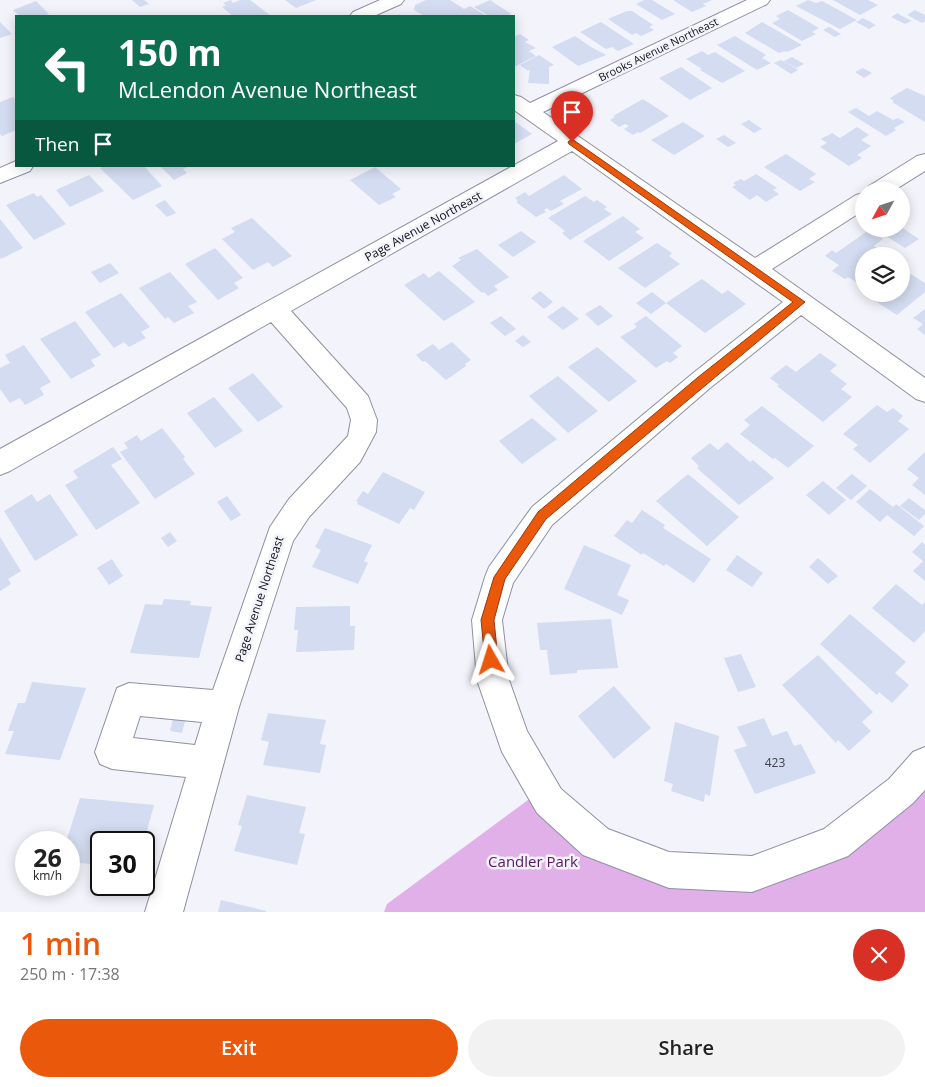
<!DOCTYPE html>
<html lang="en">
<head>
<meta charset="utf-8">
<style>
	:root { --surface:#fff; --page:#f2f2f2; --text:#222; --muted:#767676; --accent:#ea580c }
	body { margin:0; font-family:"Open Sans",sans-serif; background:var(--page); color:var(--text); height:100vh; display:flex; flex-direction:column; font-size:19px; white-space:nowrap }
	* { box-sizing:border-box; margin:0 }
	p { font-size:16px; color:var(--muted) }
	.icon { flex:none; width:28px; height:28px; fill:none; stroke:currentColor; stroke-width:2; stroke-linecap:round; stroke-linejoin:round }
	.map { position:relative; height:912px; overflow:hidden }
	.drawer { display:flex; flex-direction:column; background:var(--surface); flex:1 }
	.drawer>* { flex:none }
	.guide { position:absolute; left:15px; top:15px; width:500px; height:152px; border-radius:0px; box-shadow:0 2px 12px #0003; background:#0b6e4f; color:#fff; overflow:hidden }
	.needle { width:32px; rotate:230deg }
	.controls { position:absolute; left:855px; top:182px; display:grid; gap:10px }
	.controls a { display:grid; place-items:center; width:55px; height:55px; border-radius:50%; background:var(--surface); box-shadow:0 2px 12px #0003; font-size:25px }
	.speed { position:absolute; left:15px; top:831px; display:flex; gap:10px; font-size:25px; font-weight:700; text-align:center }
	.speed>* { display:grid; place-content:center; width:65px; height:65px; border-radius:50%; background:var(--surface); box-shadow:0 2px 12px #0003; line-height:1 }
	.speed small { font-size:12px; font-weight:400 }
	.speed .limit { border:2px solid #111; border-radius:8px; background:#fff; color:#111 }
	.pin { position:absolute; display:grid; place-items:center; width:42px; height:42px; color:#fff; margin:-51px -21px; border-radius:50% 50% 50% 0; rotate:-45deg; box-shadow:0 0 5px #0007 }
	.pin .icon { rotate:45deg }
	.me { position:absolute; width:55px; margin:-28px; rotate:354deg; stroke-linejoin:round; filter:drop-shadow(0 0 4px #0008) }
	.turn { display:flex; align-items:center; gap:18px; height:105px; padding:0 20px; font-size:22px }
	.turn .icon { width:65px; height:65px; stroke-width:2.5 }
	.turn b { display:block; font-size:35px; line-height:42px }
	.then { display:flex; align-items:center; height:48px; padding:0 20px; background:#0003; gap:10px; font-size:19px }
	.round { display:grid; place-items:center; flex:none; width:52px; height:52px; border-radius:26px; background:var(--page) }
	.summary { display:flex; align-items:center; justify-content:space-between; height:85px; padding:0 20px }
	h1 { font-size:30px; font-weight:600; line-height:38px; color:var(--accent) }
	.button { display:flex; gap:10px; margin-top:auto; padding:10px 20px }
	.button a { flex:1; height:58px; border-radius:30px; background:var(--accent); color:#fff; font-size:20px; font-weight:600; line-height:58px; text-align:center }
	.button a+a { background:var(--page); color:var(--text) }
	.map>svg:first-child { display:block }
	.green { fill:#e1b0e9 }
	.building { fill:#d3dcf0 }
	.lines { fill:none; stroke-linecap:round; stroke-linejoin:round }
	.minor-casing { stroke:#8f8fa3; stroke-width:2 }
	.minor { fill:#fff; fill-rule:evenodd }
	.route { fill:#ea580c; stroke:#983908 }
	.labels { text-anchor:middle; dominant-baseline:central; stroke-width:5; stroke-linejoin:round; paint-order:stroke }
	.far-street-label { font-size:11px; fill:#0f0f16; stroke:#f3f3fb }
	.street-label { font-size:12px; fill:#0f0f16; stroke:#f3f3fb }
	.near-number-label { font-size:12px; fill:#40424c }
	.near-park-label { font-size:15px; fill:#591563; stroke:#f3f3fb }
</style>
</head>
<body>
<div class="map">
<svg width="925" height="912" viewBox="0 0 925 912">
	<rect width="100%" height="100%" fill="#f3f3fb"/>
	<path class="green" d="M925,778V912H384L387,904L532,797L650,877L759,889Z"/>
	<path class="building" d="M132,0H144L149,4L140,7Z
		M231,0L233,3L240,0H250L271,16H233L222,7L226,5L223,3Z
		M285,0H316L296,8Z
		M426,0H450L464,9L470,6L485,15L424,16L414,10L415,5Z
		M490,0L511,14L506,16H489L474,7Z
		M644,0H652L675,14L662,20L636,4Z
		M673,0H712L703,4L706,6L692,12Z
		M808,0L816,3L822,1L857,20L840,29L796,6Z
		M833,0H868L878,5L860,15Z
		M36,1L49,14L42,16H19L13,10Z
		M788,10L819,28L812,32L816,34L802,41L772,23L780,19L776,16Z
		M915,10L925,15V21L922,23L907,15Z
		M627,11H632L653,25L649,27L654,30L641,36L636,33L632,35L608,19Z
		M898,13L900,15L912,21L905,24L891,17Z
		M863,18L876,25L869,29L856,22Z
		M0,22L12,34L0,38Z
		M601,22L634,44L618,51L612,47L606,49L580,32Z
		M762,22L802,45L787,52L785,51L779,53L745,33Z
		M829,27L831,28L841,34L835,37L823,30Z
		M520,34L529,40L525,42L536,48L529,51L536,56L514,67V37Z
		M575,36L591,47L606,55L578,66L552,47Z
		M735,36L766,55L762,58L771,63L757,70L717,45Z
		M702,51L708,55L715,52L745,71L722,83L700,70L702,69L686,59Z
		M539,55L554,65L549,67V84L528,83L530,69L528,71L520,65Z
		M792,57L804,64L796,68L784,61Z
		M781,60L785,62L798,70L791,74L774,63Z
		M681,67L712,88L690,100L659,78Z
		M863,68L872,73L864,78L855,72Z
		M907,88L925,96V122L892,102L894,101L890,98Z
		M13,97L16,100V130L2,136L0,134V102Z
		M643,99L669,116L640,133L638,132L633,135L624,129L629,126L625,124L619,127L610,120L615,117L613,116Z
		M856,108L869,116L877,111L893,120L898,118L905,122L894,128L896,130L886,136L848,112Z
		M749,120L762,129L754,133L741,124Z
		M514,121L532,134L514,144Z
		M683,122L705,136L674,155L651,140Z
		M857,127L869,135L861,140L871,146L857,155L862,158L849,166L820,147L827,143L821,139L832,133L840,138Z
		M724,135L736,143L728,147L716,139Z
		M786,154L816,174L809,179L815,182L800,191L764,167Z
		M105,166H144L162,186L133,200L100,168Z
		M160,166H189L183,169L187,173L174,180Z
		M375,167L401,189L392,194L396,197L379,205L350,180Z
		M756,174L777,188L773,190L779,194L766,202L757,195L750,200L732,187L736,185L733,183L741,179L744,181Z
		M89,175L104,191L70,207L56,190Z
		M564,175L582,189L560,201L564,204L551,211L547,208L544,210L546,212L536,217L516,202L518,201L515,198L525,192L529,196Z
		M34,193L37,197L41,195L66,224L34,240L6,205Z
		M585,196L594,202L597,200L607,207L604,209L612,214L570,240L562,233L565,231L548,218Z
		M165,200L176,213L167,217L155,205Z
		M623,216L640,229L635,232L644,238L609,261L583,241Z
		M252,218L292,256L273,267L268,262L253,270L222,239L235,232L231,228Z
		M0,219L23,248L1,259L0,257Z
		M901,227L919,239L905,248L886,236Z
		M869,230L883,239L874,246L888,255L886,256H864V280L859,284L848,277L845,279L832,271L839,265L825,256L832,250L836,253Z
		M521,231L536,242L513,257L498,245Z
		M657,243L672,253L669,256L680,264L645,288L618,268Z
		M215,248L243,278L234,283L239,288L218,300L185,264Z
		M477,249L509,277L494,286L498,290L488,296L484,292L482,293L452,266L461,260L458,258Z
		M110,263L119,273L100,283L91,272Z
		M901,268L925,283V292L897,315L872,299L878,294H901Z
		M439,271L475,302L444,321L404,285L424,273L429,278Z
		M170,272L197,302L188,306L194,313L174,323L168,317L165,319L139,288Z
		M702,279L722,294L728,290L746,304L705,333L666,303Z
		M540,291L553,302L544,309L531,298Z
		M652,292L666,303L651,314L636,303Z
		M121,293L150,327L141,332L146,338L129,347L124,342L114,348L85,312Z
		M600,305L613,316L598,326L585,314Z
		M563,306L579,319L563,330L547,317Z
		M925,309V335L917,329L923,324L913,318Z
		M501,316L516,329L505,336L490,323Z
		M646,316L682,346L673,353L678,357L670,363L667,361L656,368L620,337L637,327L634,324Z
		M75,321L101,355L91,360L95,366L71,379L40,339Z
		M523,335L531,342L523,347L515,341Z
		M452,342L471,360L465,364L466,366L446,380L425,361L423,362L416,355L433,344L439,350Z
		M24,345L51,382L40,388L44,395L25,405L20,398L10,403L0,389V368L10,363L5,355Z
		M597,347L637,381L609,402L568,367Z
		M820,353L837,365L830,371L847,384L841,389L852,397L823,422L777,386L779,385L770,378L786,365L796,372Z
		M253,373L283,407L258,422L228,388Z
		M558,376L598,411L568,433L529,396Z
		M214,397L243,431L215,448L187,413Z
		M877,405L887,412L893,408L903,416L898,421L909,429L870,463L853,449L858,445L843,434Z
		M762,406L814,446L788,468L775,458L773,459L740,434L750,425L744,420Z
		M532,418L557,439L522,464L499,441Z
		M162,428L185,457L183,459L195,474L155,499L120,452L128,448L124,443L137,435L141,441Z
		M727,442L750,462L753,460L774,478L739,505L697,468L699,466L691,458L710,443L718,450Z
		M113,447L122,459L111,465L140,503L96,530L65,485L78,478L73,471Z
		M925,452V495L912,485L919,478L907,469Z
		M383,472L425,492L414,510L410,508L399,524L357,504L358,502L356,501L363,491L368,494Z
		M688,474L739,517L707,546L656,501Z
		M852,474L867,486L851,500L836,488Z
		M823,481L846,500L829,515L806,495Z
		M870,489L893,507L896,504L924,526L914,536L887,515L880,522L856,502Z
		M32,494L37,502L50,494L78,535L35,561L4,511Z
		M227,496L241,515L231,521L217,502Z
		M909,498L925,510V514L919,520L900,506Z
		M642,510L665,525L663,528L711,559L694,583L666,564L664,566L643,553L642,555L614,536L627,520L632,523Z
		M325,528L372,545L364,561L368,563L358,584L312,567L321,550L315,547Z
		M170,532L177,541L168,547L161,538Z
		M0,537L21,571L8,579L11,584L0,591Z
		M922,542L925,545V581L913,571L923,561L912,552Z
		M584,545L631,565L617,595L629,600L622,615L564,589Z
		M737,555L763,573L752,587L726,570Z
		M818,558L838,576L828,584L809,567Z
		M112,559L123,576L109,585L97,568Z
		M896,584L922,605L925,602V631L914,643L872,608Z
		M164,599L191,601L190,605L212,607L199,658L130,653L145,604L162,605Z
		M350,606V626H355L354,650L296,652L298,630H294L296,607Z
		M850,614L906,662L895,673L909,685L892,703L879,692L877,695L820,644Z
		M611,619L618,668L577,670V673L550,675L547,650H540L537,623Z
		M741,654L756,687L738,692L724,658Z
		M818,655L873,712L862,722L871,731L849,751L838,740L836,743L782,685Z
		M32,682L86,688L60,760L5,754L14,731H8L10,725L18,703H25Z
		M614,686L651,728L614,759L578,716Z
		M268,713L326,720L320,744L326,745L320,773L263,765L269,742L261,740Z
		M764,718L772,736L787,731L794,746L801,744L816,773L755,794L734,750L747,746L737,727Z
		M173,719L185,721L182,733L170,731Z
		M675,722L719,736L710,796L705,794L704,802L671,791L673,784L664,781Z
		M247,795L306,807L299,833L305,834L297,865L234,851L242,826L238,825Z
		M80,798L154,805L144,842H101V865L69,862V842H66Z
		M221,900L266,911V912H218Z"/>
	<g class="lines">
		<g class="minor-casing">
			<path id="minor" d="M380,0H404L401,4L374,16H350L353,12Z
				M747,0H770L767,4L543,112L755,258L856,195L864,193V210L772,269L925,378V402L916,399L801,315L710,388L552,525L513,583L502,620L509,680L527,731L561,789L608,829L669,852L752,856L824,829L889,779L913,752L925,747V790L913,803L848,856L835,861L752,892L669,888L583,855L537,813L502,752L477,680L472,620L485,577L489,567L532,507L692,374L783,302L572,151L291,311L368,396L377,420L376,432L360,462L309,517L293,541L239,707L183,912H145L186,777L112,769L100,764L95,752L117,688L129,683L213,690L270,527L289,499L348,436L351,420L347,408L271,322L10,471L0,475V449L558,141L514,110V95L521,97L530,103ZM140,716L202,722L195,745L133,738Z
				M925,154V171L893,191H866L869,186L917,156Z
				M16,161V166H33L30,171L0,183V168Z"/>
		</g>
		<use href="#minor" class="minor"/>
	</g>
	<path class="route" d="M572,139L805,302L546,519L505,579L494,620L498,660L496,665L491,667L487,665L485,660L481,620L494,577L538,512L697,378L793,302L569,144L568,142Z"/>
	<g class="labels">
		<g class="far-street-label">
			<text transform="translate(658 49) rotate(-26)">Brooks Avenue Northeast</text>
		</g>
		<g class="street-label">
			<text transform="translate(423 226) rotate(-29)">Page Avenue Northeast</text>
			<text transform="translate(259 599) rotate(-72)">Page Avenue Northeast</text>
		</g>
		<g class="near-number-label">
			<text x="775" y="762">423</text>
		</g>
		<g class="near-park-label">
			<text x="533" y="861">Candler Park</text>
		</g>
	</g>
</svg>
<div class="controls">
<a><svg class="needle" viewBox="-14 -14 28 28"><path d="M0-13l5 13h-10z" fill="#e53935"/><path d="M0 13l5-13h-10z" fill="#767676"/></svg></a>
<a><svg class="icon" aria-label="layers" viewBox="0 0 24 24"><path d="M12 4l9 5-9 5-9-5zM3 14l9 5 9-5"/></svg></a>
</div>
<div class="speed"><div>26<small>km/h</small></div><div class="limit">30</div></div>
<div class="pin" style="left:572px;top:142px;background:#d93025"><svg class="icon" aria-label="arrive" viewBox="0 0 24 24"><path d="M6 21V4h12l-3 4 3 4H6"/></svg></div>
<svg class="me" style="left:491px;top:660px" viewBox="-20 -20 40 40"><path d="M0-17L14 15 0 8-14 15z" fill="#ea580c" stroke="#fff" stroke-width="4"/></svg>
<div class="guide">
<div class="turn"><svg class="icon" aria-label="left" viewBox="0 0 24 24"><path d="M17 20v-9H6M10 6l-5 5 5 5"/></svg><div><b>150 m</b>McLendon Avenue Northeast</div></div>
<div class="then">Then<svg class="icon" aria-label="arrive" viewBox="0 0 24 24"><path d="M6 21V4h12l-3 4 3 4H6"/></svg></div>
</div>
</div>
<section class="drawer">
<div class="summary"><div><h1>1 min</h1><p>250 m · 17:38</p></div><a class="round" style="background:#d93025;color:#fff"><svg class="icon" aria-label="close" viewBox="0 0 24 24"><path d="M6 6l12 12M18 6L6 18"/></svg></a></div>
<div class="button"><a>Exit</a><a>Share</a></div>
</section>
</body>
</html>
